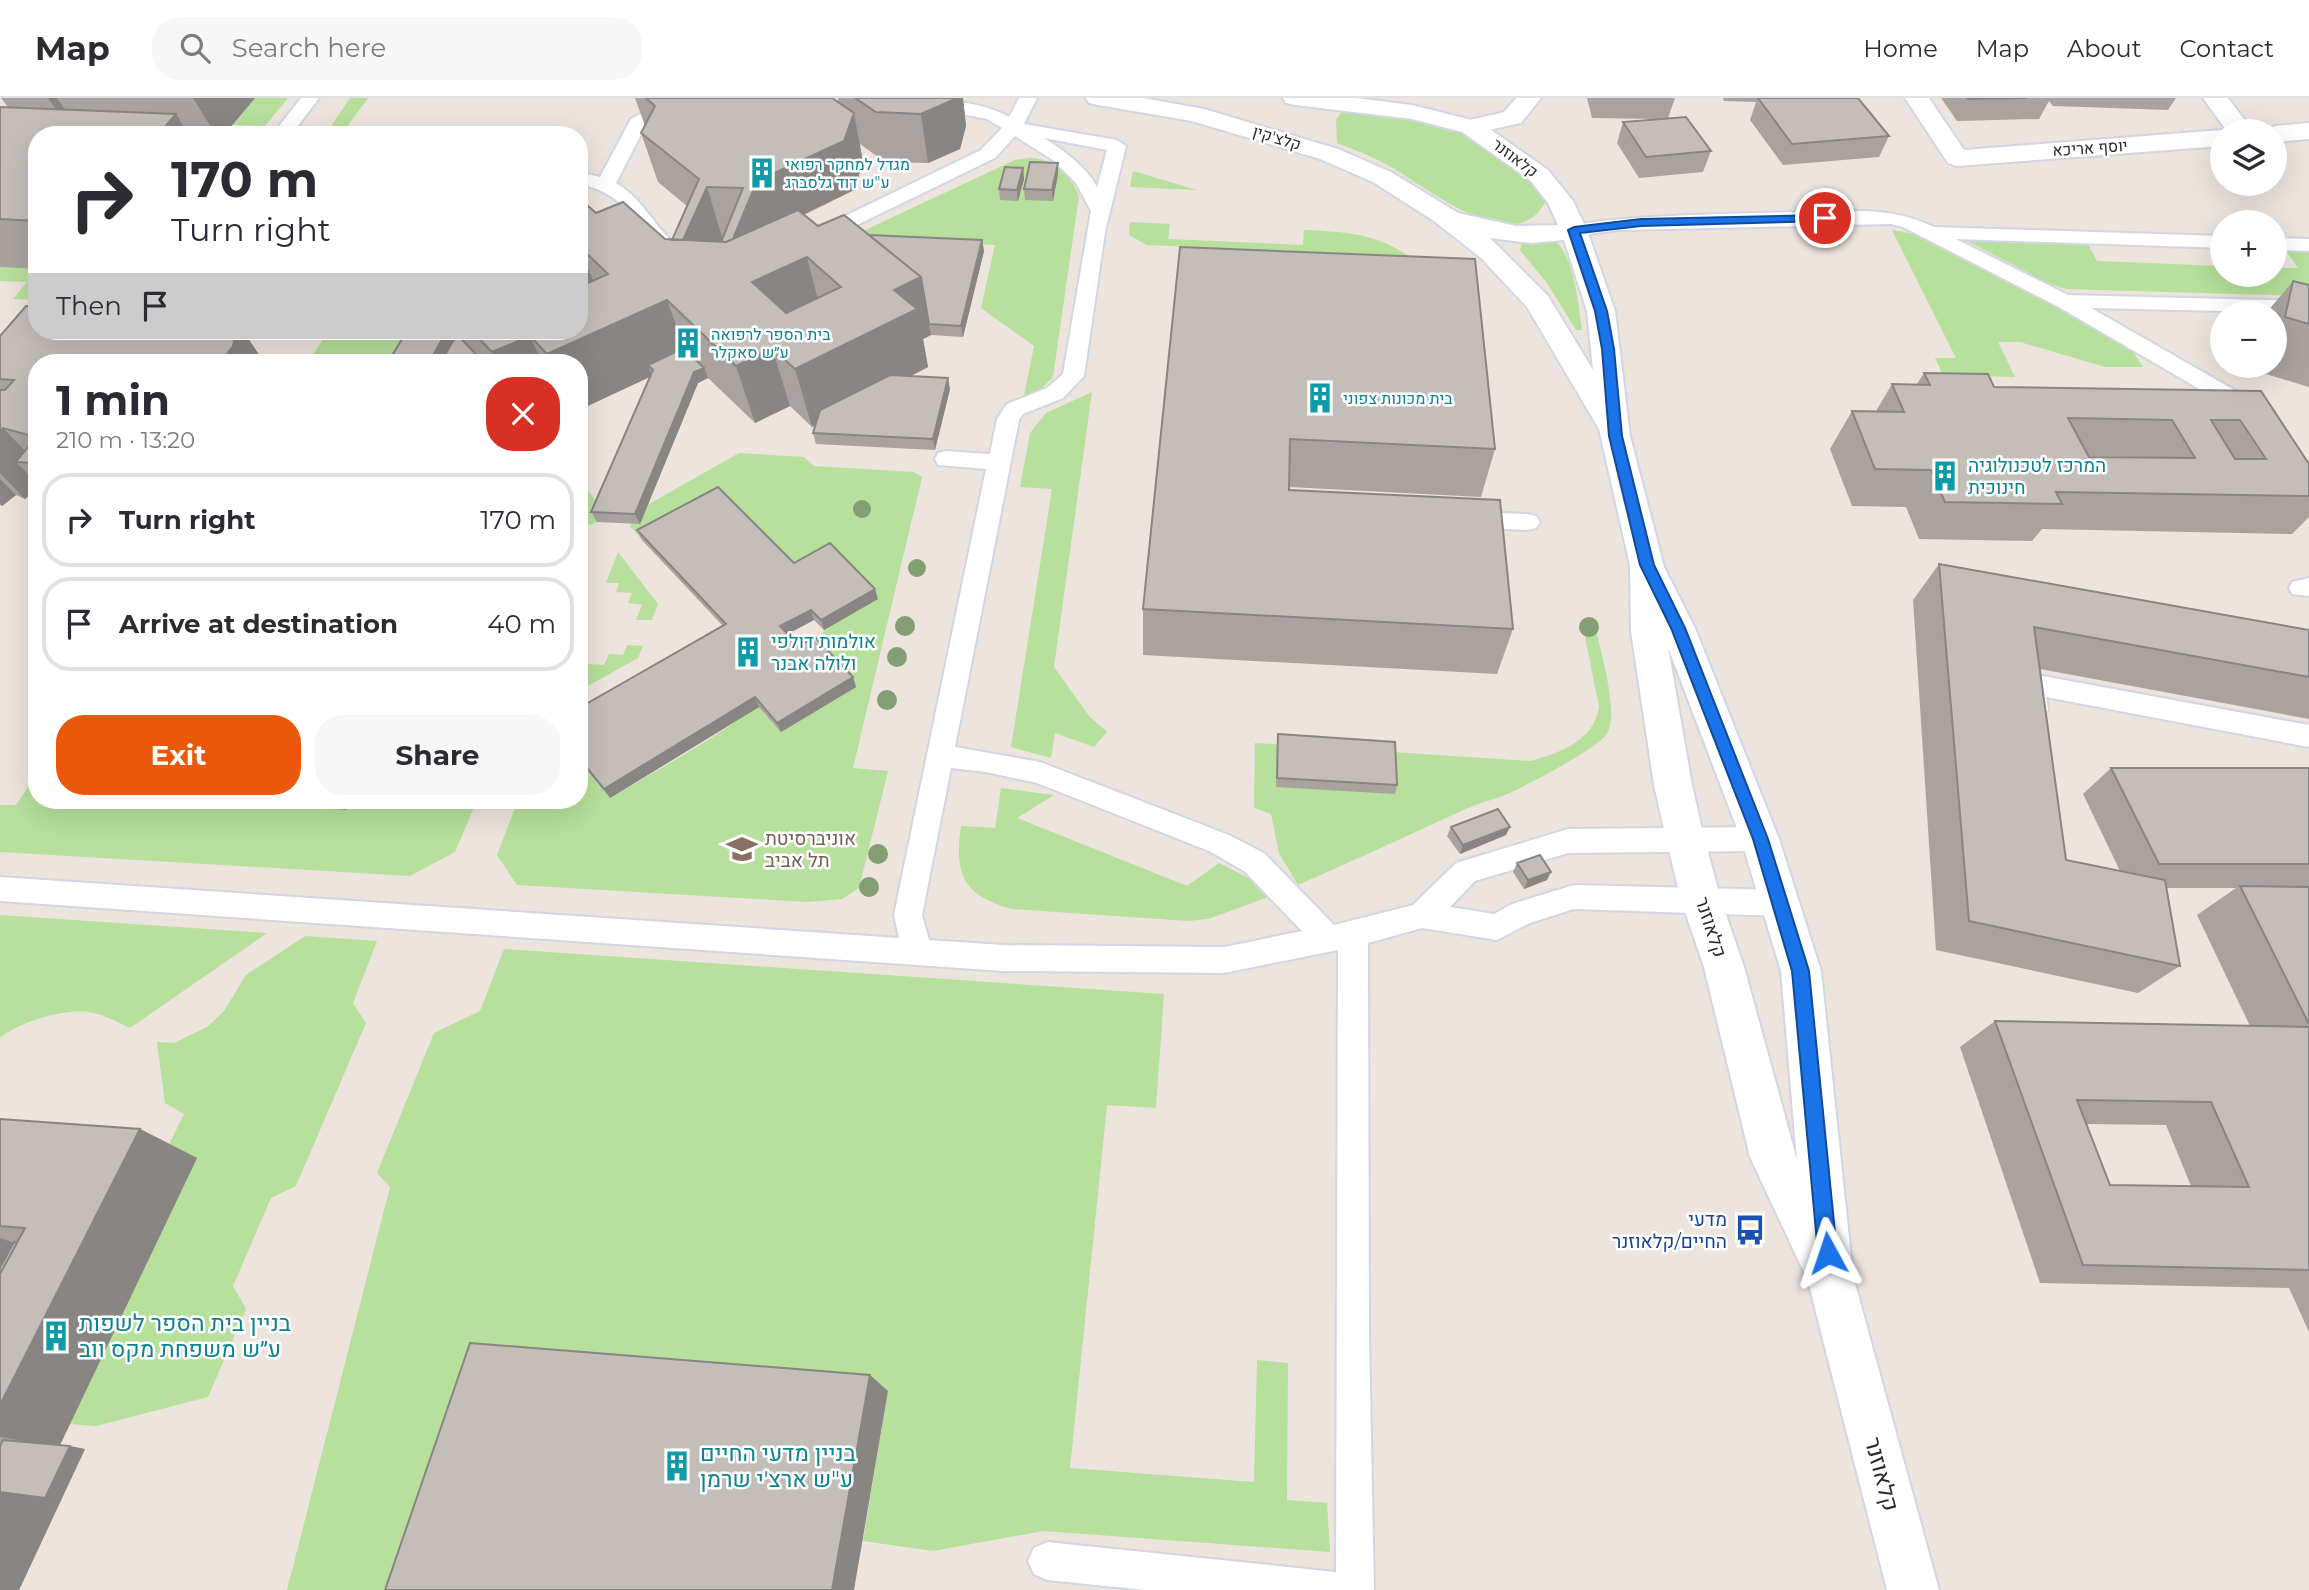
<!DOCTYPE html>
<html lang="en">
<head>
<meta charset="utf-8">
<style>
	:root { --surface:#fff; --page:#f7f7f7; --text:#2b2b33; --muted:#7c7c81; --line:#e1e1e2; --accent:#ea580c }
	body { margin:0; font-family:Montserrat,Heebo,sans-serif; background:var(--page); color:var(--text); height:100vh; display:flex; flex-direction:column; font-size:26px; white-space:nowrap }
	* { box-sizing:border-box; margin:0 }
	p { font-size:23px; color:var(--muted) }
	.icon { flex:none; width:38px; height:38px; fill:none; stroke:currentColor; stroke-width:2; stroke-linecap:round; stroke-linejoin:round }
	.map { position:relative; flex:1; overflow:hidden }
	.drawer { position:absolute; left:28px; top:256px; width:560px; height:455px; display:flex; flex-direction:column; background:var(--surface); border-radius:28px; box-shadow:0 7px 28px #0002 }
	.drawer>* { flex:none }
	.hud { position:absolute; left:28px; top:28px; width:560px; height:214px; border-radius:28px; box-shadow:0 7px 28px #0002; background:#fff; color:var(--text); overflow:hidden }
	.controls { position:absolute; left:2210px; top:21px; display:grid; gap:14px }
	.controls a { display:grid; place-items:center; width:77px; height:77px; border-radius:50%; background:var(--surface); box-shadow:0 7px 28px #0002; font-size:35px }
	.pin { position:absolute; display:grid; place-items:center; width:60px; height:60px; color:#fff; margin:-30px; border:4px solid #fff; border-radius:50%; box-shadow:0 2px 7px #0007 }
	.me { position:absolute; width:77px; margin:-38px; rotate:355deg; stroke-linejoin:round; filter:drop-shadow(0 0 5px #0008) }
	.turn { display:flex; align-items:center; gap:24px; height:147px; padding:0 28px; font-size:32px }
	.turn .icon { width:91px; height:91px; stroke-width:2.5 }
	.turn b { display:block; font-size:49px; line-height:60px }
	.then { display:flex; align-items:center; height:66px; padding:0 28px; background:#0003; gap:14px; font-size:26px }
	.round { display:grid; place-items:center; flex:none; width:74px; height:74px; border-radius:28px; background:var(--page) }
	.summary { display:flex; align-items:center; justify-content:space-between; height:119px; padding:0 28px }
	h1 { font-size:42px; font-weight:700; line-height:52px }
	.action { display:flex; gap:14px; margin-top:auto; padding:14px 28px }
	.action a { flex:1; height:80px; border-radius:28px; background:var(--accent); color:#fff; font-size:28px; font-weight:700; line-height:80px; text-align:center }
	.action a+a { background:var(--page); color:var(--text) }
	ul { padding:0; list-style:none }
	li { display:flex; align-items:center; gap:21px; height:94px; margin:0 14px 10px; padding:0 14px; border:4px solid var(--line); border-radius:28px }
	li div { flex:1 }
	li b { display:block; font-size:26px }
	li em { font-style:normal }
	header { display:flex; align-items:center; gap:42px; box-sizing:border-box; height:98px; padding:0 35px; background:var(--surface); border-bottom:2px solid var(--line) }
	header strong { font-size:33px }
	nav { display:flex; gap:38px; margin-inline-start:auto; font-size:24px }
	.search { width:490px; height:63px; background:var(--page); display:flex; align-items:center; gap:18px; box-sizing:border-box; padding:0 24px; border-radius:28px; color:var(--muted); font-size:26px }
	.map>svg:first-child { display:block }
	.green { fill:#b6e09b }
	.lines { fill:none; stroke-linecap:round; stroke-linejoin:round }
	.service-casing { stroke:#d2d6e2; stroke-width:4 }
	.minor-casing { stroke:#d2d6e2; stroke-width:4 }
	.tertiary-casing { stroke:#d2d6e2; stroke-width:4 }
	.service { fill:#fff; fill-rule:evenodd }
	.minor { fill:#fff; fill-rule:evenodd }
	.tertiary { fill:#fff; fill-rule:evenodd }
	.tree { fill:#849e73 }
	.wall { fill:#a9a39f; fill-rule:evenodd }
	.shaded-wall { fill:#898582 }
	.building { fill:#c4beb9; stroke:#898582; stroke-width:2; fill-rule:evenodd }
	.route { fill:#1a73e8; stroke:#114b97; stroke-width:2 }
	.labels { text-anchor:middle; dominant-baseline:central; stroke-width:5; stroke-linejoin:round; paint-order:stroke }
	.far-street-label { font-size:16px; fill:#2a2a2a; stroke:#fff }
	.far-culture-label { font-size:16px; fill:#0d838f; stroke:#fff; text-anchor:start }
	.culture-label { font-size:19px; fill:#0d838f; stroke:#fff; text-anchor:start }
	.education-label { font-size:19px; fill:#785e54; stroke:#fff; text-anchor:start }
	.street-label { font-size:19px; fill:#2a2a2a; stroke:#fff }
	.transit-label { font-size:19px; fill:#164399; stroke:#fff; text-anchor:end }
	.near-culture-label { font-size:23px; fill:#0d838f; stroke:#fff; text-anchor:start }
	.near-street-label { font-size:23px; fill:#2a2a2a; stroke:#fff }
</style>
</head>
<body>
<header>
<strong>Map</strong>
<div class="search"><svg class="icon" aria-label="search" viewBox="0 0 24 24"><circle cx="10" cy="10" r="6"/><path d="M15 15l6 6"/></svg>Search here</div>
<nav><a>Home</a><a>Map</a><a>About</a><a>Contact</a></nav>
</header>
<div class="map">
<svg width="2309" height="1492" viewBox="0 0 2309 1492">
	<rect width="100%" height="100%" fill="#ece4dd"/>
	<path class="green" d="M255,0H288L265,28L233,27Z
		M350,0H368L341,37H325Z
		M1345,10L1449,27L1467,36L1534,82L1547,100C1518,167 1425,87 1386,66C1370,58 1353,51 1337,45L1336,21Z
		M1030,60C1055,61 1070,75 1079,98L1053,279L1041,291L1024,298L1034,248L981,210L995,147L846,141L1015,62Z
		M1133,73L1197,92L1130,89Z
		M1130,124L1170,126L1168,141L1303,147L1304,132C1347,134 1377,135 1413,161L1391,170L1390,157L1147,147L1129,137Z
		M1892,132L1914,136L2128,246L2143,269H2105L2020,244H1998L2015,279L1943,277L1935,260H1956Z
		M1973,140L2088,146L2097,163L2222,168V177H2275V170H2298L2287,154H2309V198L2066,191L2050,186L1969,144Z
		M1555,143C1575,160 1578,207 1582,232H1576L1547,185L1520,152L1522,145Z
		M0,169L37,171V202L13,201L27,184L0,183Z
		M350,233H415L396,264H308L328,234L348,235Z
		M1092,294L1054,569L1089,618L1107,634L1094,649L1055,635L1051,660L1011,649L1052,391L1020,389L1030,335L1046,315Z
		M739,355L804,359L814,368L914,374L922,379L853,670L888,673L859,790L842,801L808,804L517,787L497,757L518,702H579V662L610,700C668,665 804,596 824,532L877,501L798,475L642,442L630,428L635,414Z
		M579,380L602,412L597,424L587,428L579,418Z
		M618,454L658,506L652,522H636L642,507L628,505L632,495L616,494L619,485H606Z
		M1594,523C1599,549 1619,611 1608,634C1601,649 1532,684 1514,693C1496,702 1476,705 1459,714C1405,739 1352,763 1298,787L1279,755L1271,716L1254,710L1255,645L1531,663C1561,654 1593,644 1599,609L1582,524Z
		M627,547L643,548L638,560L579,593V575H584L587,566L604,567L609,556L623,557Z
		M37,676V702H218L345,712L364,702H477L455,754L410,778L0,754V707H16Z
		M1001,690L1054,697L1017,720L1187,788L1219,765L1252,782L1271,798L1208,821L1188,823L1012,811C963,798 954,776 961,728L995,730Z
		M0,817L267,835L130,930C118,924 102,916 89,914C62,911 21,923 0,940Z
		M305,838L377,843L353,905L366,925L296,1088L271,1100L233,1188L246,1211L208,1299L96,1328L70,1326L164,1057L184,1016L165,1005L157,944L174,945L207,929L224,913L246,877Z
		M504,851L1164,896L1156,1010L1107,1007L1070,1370L1254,1384L1257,1262L1288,1265L1287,1402L1327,1405L1330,1454L1043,1433L933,1453L863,1443L888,1293L438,1492H287L390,1089L377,1075L434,935L480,913Z"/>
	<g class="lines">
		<g class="service-casing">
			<path id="service" d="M301,0H319L291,37H272Z
				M897,0C931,0 980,2 1009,19L1019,0H1037L1024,26L1117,42L1126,48L1105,134L1084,278L1063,300L1023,316L1019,322L955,649L1040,664L1229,737L1264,755L1334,827L1413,807L1456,765L1568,731L1760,729L1770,733L1774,741L1770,749L1760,753L1568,755L1475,783L1450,809L1494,816L1512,806L1574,787L1780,792L1790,796L1794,805L1790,814L1780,818L1574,811L1530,825L1497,842L1422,830L1368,845L1369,1237L1374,1492H1145L1047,1482L1034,1476L1028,1463L1034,1450L1047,1444L1336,1474L1338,852L1224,875L1003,873L0,803V779L899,840L894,817L986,371L938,367L935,361L938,355L946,353L990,356L997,321L1007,306L1047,290L1063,276L1091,113L1076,85L1053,62L1015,38L995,60L824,143H810L807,139L810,135L981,52L1002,30L987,21L906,5ZM1044,40L1107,52L1097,89C1085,67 1064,53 1044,40ZM951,670L986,674L1037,685L1209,753L1244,773L1302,833L1224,849L1003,847L929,842L922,817Z
				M640,16L649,21L616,85C641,100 651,123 671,142C675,147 680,148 684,153L681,157C654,164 637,121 620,105C608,95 595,89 579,86V74L600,79L631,21Z
				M1865,113C1890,114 1911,118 1934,129L2222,138V150L1956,141L2068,197L2309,203V215L2091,210L2250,301L2260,313L2257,318L2249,320L2057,208L1903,129L1891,126L1619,132L1574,138L1564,132C1577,115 1827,114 1865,113Z
				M2275,140L2309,141V153L2275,152Z
				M1463,413L1528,416L1536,418L1540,424L1536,430L1528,432L1463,429L1455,427L1451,421L1455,415Z
				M2309,480V498L2292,496L2289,490L2292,484Z
				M2032,576L2309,627V649L2046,599L2048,612L2044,619L2035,622L2026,619C2020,608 2017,590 2023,579Z"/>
		</g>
		<g class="minor-casing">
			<path id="minor" d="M1516,0H1541L1521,25L1471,36L1462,34L1459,29L1462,24L1504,14Z
				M1905,0H1929L1964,52L2222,32L2225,33H2222V48L1957,68L1948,65Z
				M2203,0H2228L2253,33H2227Z
				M2309,25V41L2275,44V33H2264L2275,28Z"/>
		</g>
		<g class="tertiary-casing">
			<path id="tertiary" d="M1086,0H1143L1204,11L1338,51L1391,74L1458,115L1516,128L1558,127L1548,105L1530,82L1462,34L1412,21L1295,7L1286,5L1283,0H1356L1412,7L1480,24L1548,72L1573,103L1587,132L1615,213L1630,338L1664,469L1695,530L1779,741L1821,873L1853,1178L1939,1492H1887L1808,1183L1750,1059L1704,869L1681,802L1666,740L1654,687L1631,533L1630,467L1599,331L1527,209L1481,160L1434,123L1373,84L1320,61L1192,23L1098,7L1089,5ZM1490,140L1531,145L1564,142L1587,213L1593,272L1548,198ZM1668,549L1741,741L1781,873L1797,1062L1744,869L1721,802L1704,740L1692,687Z"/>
		</g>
		<use href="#service" class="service"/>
		<use href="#minor" class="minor"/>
		<use href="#tertiary" class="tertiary"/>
	</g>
	<g class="tree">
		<circle cx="862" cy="411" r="9"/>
		<circle cx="917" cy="470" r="9"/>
		<circle cx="905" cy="528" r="10"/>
		<circle cx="1589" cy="529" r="10"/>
		<circle cx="897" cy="559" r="10"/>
		<circle cx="887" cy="602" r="10"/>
		<circle cx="878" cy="756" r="10"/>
		<circle cx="869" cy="789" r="10"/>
	</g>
	<path class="wall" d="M1,0H255L224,37H37V171L0,169V9H8Z
		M635,0H832L838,4V0H963L966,28L960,51L928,65L885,64L860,46L863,65L854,92L804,117L818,128L869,137L982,142L984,153L963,239L931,237L923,241L928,269L911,278L950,291L935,352L816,346L813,335L815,327L812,329L790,308L755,325L708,280L698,285L640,426L597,424L591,414L651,278L579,312V264H388L453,243L456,237L454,233H579V100L596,115L665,141L672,142L687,108L658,84L641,35L645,28Z
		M1587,0H1675L1668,20L1711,53L1703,74L1639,80L1617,45L1623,24L1657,21L1592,20Z
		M1723,0H1858L1889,38L1879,59L1783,67L1750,22L1756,4L1724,3Z
		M1941,0H2176L2168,12L2053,8L2049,3L2039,21L1957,23Z
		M1058,65V76L1053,103L1025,102L1024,91Z
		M1023,70L1024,81L1018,103L1000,102L999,91Z
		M1180,149L1495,351L1481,399L1289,389V392L1513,531L1497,576L1143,557V511Z
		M2293,183L2309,187V289L2243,269V268H2275V215H2266Z
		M37,233H243L264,264H37V390L25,401L16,397L2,408L0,407V238Z
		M1924,275L1994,289L2261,293L2309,366V419L2292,436L2042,431L2032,443L1919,441L1906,409L1852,408L1830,351L1852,313H1876L1892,286H1917ZM2089,358L2141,359V360L2089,359Z
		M637,432L794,465L878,501L824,532L814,522L787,536L799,548L856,589L781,634L759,609L610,700L579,662V610L722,527L642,442Z
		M1939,466L2309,532V621L2040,571L2066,762L2120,773L2083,696L2111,670H2309V1234L2289,1190L2040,1185L1960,949L1995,923L2250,928L2197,817L2236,790H2166L2180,868L2138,895L1936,852L1913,502ZM2087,1026L2166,1027L2191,1088L2110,1087Z
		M1278,636L1397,687L1395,696L1276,689L1277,646Z
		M215,702H364L345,712L217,703Z
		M1451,729L1506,737L1460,756L1447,738Z
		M1517,765L1547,782L1524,791L1513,774Z
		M0,1021L140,1031L197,1060L60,1347L85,1351L19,1492H0Z"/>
	<path class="shaded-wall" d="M48,0H57L76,27L71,32Z
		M193,0H255L224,37H216Z
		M954,0H963L966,28L960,51L928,65L921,16Z
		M854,15L863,65L854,92L728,153L757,83Z
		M176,16L189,37H144Z
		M1058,65V76L1053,103L1052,92Z
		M1023,70L1024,81L1018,103L1017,92Z
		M707,89L722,139L697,200L679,151Z
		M982,142L984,153L963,239L961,228Z
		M579,149L603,206L579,216Z
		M807,159L822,218L775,240L752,184Z
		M921,179L931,237L923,241L928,269L812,329L795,271L894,192Z
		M667,202L688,261L648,267L652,278L579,312V264H551L547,256Z
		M236,233H243L264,264H221Z
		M447,233L459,254L453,264H429Z
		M530,238L542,264H497L492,254Z
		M772,250L790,308L755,325L736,268Z
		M704,270L708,280L698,285L640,426L635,416L694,274Z
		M948,280L950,291L935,352L933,341Z
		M3,330L37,365L16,364L37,385V390L25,401L0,375V333Z
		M0,381L16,397L2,408L0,405Z
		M582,418L587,428L579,433V419Z
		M875,491L878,501L824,532L821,522Z
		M811,512L814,522L784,538L780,528Z
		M853,579L856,589L781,634L777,625Z
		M755,599L759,609L610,700L604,691Z
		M339,702H364L345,712L336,703Z
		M1510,729L1506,737L1460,756L1463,747Z
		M1551,774L1547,782L1524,791L1528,782Z
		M140,1031L197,1060L59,1349L0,1339V1307Z
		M0,1140L29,1150L0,1204Z
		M870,1277L888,1293L854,1492H832Z
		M70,1348L85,1351L19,1492H0V1394Z"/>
	<path class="building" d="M646,0H832L854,15L844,43L757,83L733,141L726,144H721L743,90L707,89L683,142H672L699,81L641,35L655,8Z
		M855,0H954L953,2L921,16L876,14Z
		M1758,0H1858L1889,38L1792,46Z
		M1967,0H2027L1968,1Z
		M0,9L176,16L158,37H37V123L0,121Z
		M1686,19L1711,53L1646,59L1623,24Z
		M1030,64L1058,65L1052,92L1024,91Z
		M1005,69L1023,70L1017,92L999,91Z
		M579,100L596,115L623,104L665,141L726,144L798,112L818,128L844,117L921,179L894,192L917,211L795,271L772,250L736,268L667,202L547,256L530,238L492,254L472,233H579V189L608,176L579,148ZM807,159L841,189L786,215L752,184Z
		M869,137L982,142L961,228L929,226L921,179Z
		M1180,149L1475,161L1495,351L1290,341L1289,392L1500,402L1513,531L1143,511Z
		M2293,183L2309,187V226L2285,219Z
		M26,208L37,209V233H236V235L233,248L221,264H37V365L16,364L36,339L3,330L0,333V292H5L14,282L0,281V238Z
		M407,233H447L429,264H388Z
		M457,236L483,264H441Z
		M684,250L704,270L694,274L635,416L591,414L653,272L648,267Z
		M1924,275L1988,276L1994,289L2261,293L2309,366V398L2056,394L2062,406L1945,404L1931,372L1875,371L1852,313L1904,314L1892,286L1930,287ZM2068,320L2172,322L2195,360L2089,359ZM2211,322H2240L2266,361H2235Z
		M890,277L948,280L933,341L813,335L820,312Z
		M718,389L794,465L830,445L875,491L821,522L811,512L780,528L799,548L815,539L853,579L777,625L755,599L604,691L579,660V610L726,526L637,432Z
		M1939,466L2309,532V579L2034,529L2066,762L2165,782L2180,868L1969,823Z
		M1278,636L1395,644L1397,687L1277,680Z
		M2111,670H2309V766H2159Z
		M314,702H339L336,703Z
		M1498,711L1510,729L1463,747L1451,729Z
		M1540,757L1551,774L1528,782L1517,765Z
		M2240,788L2309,789V926Z
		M1995,923L2309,929V1172L2083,1167ZM2077,1002L2211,1004L2249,1089L2110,1087Z
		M0,1021L140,1031L0,1307V1176L25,1130L0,1128Z
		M14,1144L17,1145L0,1176V1170Z
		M470,1245L870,1277L832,1492H385Z
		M3,1342L70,1348L45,1400L0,1394V1348Z"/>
	<path class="route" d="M1825,117L1829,118V123L1641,128L1580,135L1607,213L1614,251L1622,338L1654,467L1685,530L1768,741L1809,873L1837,1155L1835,1162L1828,1165L1821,1162L1818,1155L1792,873L1753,741L1671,530L1640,467L1609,338L1602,251L1595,213L1568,132L1574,129L1641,121Z"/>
	<defs>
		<g id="building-bare" transform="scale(2.415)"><path d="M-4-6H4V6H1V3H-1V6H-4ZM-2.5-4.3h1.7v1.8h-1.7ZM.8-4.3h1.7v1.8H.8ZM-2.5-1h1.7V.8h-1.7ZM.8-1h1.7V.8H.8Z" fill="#0f9aa8" stroke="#fff" stroke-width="2.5" paint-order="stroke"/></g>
		<g id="university-bare" transform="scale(2.415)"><path d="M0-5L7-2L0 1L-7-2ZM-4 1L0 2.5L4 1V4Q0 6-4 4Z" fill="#8d6e63" stroke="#fff" stroke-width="2.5" paint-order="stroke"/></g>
		<g id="bus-bare" transform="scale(2.415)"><path d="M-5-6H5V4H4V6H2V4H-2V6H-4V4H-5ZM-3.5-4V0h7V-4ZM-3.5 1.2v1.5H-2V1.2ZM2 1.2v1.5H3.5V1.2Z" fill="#1a4fb4" stroke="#fff" stroke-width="2.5" paint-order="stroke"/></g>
	</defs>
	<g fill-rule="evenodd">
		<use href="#building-bare" x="762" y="75"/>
		<use href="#building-bare" x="688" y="245"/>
		<use href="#building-bare" x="1320" y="300"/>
		<use href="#building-bare" x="1945" y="378"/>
		<use href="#building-bare" x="748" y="554"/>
		<use href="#university-bare" x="742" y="751"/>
		<use href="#bus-bare" x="1750" y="1132"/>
		<use href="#building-bare" x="56" y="1238"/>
		<use href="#building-bare" x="677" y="1368"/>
	</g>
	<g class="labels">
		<g class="far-street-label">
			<text transform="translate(1277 40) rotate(17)">קלצ'קין</text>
			<text transform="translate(2090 50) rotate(-4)">יוסף אריכא</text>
			<text transform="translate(1515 60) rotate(37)">קלאוזנר</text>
		</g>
		<g class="far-culture-label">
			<text x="785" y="66">מגדל למחקר רפואי<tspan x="785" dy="18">ע"ש דוד גלסברג</tspan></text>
			<text x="711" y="236">בית הספר לרפואה<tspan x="711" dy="18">ע״ש סאקלר</tspan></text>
			<text x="1343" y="300">בית מכונות צפוני</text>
		</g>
		<g class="culture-label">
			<text x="1968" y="367">המרכז לטכנולוגיה<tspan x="1968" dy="22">חינוכית</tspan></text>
			<text x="771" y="543">אולמות דולפי<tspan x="771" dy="22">ולולה אבנר</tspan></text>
		</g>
		<g class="education-label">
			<text x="765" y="740">אוניברסיטת<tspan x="765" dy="22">תל אביב</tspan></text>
		</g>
		<g class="street-label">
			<text transform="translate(1711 829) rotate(72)">קלאוזנר</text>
		</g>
		<g class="transit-label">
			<text x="1727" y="1121">מדעי<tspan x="1727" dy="22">החיים/קלאוזנר</tspan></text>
		</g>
		<g class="near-culture-label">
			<text x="79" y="1225">בניין בית הספר לשפות<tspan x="79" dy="26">ע״ש משפחת מקס ווב</tspan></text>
			<text x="700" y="1355">בניין מדעי החיים<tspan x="700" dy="26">ע"ש ארצ'י שרמן</tspan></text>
		</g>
		<g class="near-street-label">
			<text transform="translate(1882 1376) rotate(75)">קלאוזנר</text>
		</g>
	</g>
</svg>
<div class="controls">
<a><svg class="icon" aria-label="layers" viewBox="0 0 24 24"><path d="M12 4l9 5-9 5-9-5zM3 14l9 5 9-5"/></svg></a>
<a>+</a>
<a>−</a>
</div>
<div class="pin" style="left:1825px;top:120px;background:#d93025"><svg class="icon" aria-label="arrive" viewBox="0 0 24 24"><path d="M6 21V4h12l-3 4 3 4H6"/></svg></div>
<svg class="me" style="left:1828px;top:1155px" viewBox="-20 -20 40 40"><path d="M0-17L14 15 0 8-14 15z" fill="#1a73e8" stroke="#fff" stroke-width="4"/></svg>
<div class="hud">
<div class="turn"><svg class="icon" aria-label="right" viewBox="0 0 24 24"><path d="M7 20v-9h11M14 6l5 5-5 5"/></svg><div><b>170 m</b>Turn right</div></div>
<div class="then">Then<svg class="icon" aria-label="arrive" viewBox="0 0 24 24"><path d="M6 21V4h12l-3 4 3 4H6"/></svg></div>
</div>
<section class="drawer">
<div class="summary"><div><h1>1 min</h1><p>210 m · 13:20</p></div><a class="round" style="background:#d93025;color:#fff"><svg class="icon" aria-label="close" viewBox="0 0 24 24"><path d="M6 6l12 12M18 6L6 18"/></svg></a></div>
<ul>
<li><svg class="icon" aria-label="right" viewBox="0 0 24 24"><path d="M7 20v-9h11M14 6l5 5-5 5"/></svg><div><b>Turn right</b></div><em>170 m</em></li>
<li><svg class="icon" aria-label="arrive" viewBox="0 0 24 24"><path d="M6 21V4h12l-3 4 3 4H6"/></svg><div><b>Arrive at destination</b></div><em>40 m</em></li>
</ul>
<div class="action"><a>Exit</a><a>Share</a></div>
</section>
</div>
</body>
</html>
